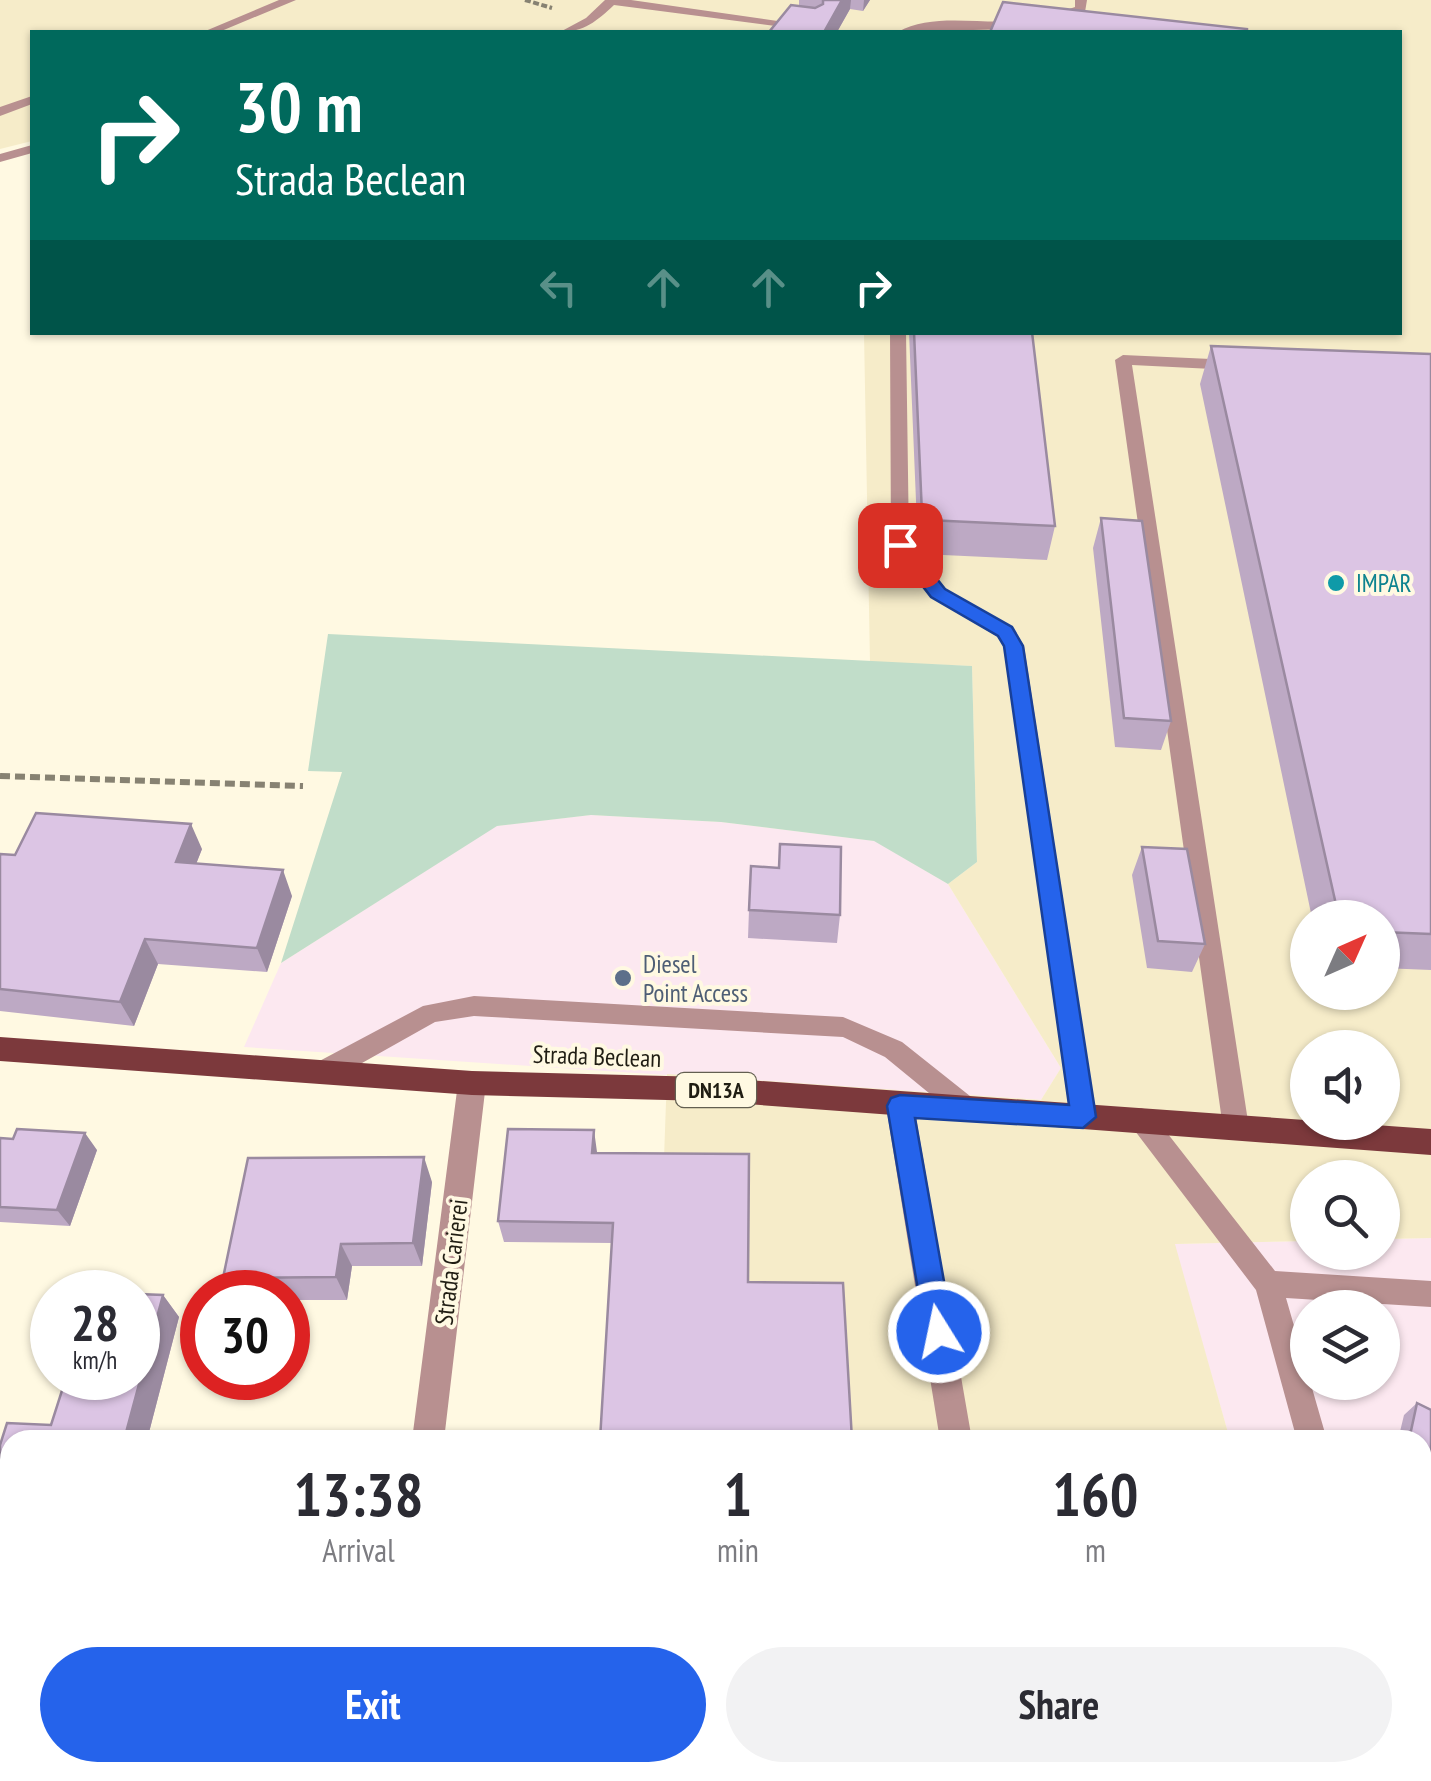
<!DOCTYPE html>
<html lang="en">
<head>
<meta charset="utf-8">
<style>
	:root { --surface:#fff; --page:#f2f2f3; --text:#2b2b33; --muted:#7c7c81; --accent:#2563eb }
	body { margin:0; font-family:"PT Sans Narrow",sans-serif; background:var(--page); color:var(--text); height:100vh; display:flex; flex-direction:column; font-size:38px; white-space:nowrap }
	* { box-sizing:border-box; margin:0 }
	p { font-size:32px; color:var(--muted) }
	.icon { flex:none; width:55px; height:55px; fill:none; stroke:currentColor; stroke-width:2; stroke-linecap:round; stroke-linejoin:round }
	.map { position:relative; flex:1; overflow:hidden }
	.details { position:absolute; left:0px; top:1430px; width:1432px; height:352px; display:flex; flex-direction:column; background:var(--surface); border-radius:30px 30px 0 0; box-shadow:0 2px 8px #0004 }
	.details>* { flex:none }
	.banner { position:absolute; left:30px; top:30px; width:1372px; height:305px; border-radius:0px; box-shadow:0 2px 8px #0004; background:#00695c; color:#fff; overflow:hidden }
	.needle { width:65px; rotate:45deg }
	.buttons { position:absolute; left:1290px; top:900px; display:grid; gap:20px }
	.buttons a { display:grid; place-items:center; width:110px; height:110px; border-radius:50%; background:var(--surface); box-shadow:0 2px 8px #0004; font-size:50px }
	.speed { position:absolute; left:30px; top:1270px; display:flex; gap:20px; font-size:50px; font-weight:700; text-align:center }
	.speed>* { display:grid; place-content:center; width:130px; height:130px; border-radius:50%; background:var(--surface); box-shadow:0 2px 8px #0004; line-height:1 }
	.speed small { font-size:25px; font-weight:400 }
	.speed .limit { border:15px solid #d22; background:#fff; color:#111 }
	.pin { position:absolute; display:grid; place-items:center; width:85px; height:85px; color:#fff; margin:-42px; border-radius:20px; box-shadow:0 5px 15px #0006 }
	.me { position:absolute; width:110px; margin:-55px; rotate:350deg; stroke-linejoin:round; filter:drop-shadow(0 0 8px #0008) }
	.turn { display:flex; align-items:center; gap:35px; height:210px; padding:0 40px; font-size:45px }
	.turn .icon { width:130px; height:130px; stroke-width:2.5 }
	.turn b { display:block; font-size:70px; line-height:85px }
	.lanes { display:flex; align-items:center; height:95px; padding:0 40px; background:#0003; justify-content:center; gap:50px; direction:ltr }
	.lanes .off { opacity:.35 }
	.eta { display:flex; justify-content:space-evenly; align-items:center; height:170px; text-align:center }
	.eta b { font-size:60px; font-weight:600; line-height:70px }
	.cta { display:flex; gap:20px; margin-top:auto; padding:20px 40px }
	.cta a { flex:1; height:115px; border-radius:60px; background:var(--accent); color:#fff; font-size:40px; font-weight:600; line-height:115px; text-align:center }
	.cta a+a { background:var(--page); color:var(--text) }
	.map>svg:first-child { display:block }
	.commercial { fill:#fce8f0; fill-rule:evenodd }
	.built { fill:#f6ecc9; fill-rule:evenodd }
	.green { fill:#c1ddc9 }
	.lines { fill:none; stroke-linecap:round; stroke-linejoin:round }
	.path-far1 { stroke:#878272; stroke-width:4; stroke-dasharray:6 2.5; stroke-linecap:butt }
	.path { stroke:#878272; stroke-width:6; stroke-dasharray:10 5; stroke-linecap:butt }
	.lane { fill:#b89090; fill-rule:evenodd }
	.street { fill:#b89090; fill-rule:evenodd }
	.primary { fill:#7c393c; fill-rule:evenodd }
	.wall { fill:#bda9c4 }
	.shaded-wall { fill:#9a8aa0 }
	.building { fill:#dcc5e4; stroke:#9a8aa0; stroke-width:2.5 }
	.route { fill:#2563eb; stroke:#184099; stroke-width:2.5 }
	.culture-dot { fill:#0f9aa8; stroke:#fff9e2; stroke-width:4 }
	.service-dot { fill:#5c6f8a; stroke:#fff9e2; stroke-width:4 }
	.labels { text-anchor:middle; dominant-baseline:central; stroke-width:8; stroke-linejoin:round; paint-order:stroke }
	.shield { fill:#fff9e2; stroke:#635f51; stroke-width:2.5 }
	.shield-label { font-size:22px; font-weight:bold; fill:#201d13 }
	.culture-label { font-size:25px; fill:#0d838f; stroke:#fff9e2; text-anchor:start }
	.service-label { font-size:25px; fill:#4e5e75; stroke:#fff9e2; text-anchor:start }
	.street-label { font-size:25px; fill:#201d13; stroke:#fff9e2 }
</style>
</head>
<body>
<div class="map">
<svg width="1431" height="1781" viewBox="0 0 1431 1781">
	<rect width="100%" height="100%" fill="#fff9e2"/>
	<path class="commercial" d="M591,815L721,822L875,841L948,884L1061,1068L1041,1100L244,1047L281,963L496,826Z
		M1431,1238V1781H1326L1324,1773L1422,1772V1440H1230L1174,1244L1307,1241L1308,1252H1382L1383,1239ZM1308,1308H1382V1382H1308Z"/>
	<path class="built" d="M0,0H1431V1238L1383,1239L1382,1178H1308L1307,1241L1175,1244L1230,1440H654L667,1074L1041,1100L1061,1068L948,884L977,862L972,666L870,662L864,333L1400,332V32H32V141L0,149ZM1308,918H1382V992H1308ZM1308,1048H1382V1122H1308Z"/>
	<path class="green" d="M328,634L972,666L977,862L948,884L874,841L721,822L591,815L497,826L281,963L342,772L308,771Z"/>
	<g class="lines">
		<path class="path-far1" d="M525,0L552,8"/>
		<path class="path" d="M0,776L303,786"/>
		<path class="lane" d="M279,0H296L219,32H203Z
			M605,0H631L812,26L806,30L614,5C597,21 584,32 560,32L586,18Z
			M1075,0H1087L1085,12L1053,23L1011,29L898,32C930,13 978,24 1014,21C1035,19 1055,14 1075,7Z
			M32,96V104L0,116V107Z
			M32,145V153L0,162V154Z
			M890,332H906L909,544L945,589L1012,627L1024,646L1096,1117L1092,1125L1083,1128L1074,1125L1070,1117L1004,646L998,637L931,597L891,545Z
			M1123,355L1233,360L1241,365L1233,370L1132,365L1249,1128L1245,1136L1236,1139L1227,1136L1223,1128L1115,360Z
			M474,996L843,1017L902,1042L975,1100L979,1108L975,1116L966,1119L957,1116L885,1057L843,1037L474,1016L435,1022L330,1081L321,1084L312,1081L309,1073L312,1065L423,1006Z
			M1141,1108L1150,1111L1275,1271L1431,1281V1307L1286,1298L1327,1440H1297L1256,1290L1132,1127L1128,1119L1132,1111Z"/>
		<path class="street" d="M472,1071L482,1075L486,1083L444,1440H412L458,1083L462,1075Z
			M900,1094L910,1097L914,1106L972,1440H940L886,1106L890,1097Z
			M368,1772H404L402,1781H366Z
			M987,1772H1023L1025,1781H989Z"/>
		<path class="primary" d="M0,1037L472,1071L706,1077L1431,1129V1155L706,1101L472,1095L0,1061Z"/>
	</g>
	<path class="wall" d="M799,0H870L863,11L850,9L837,32H769L799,6Z
		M909,332H1032L1055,526L1047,560L922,554L918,549Z
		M1211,346L1431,354V970L1382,968V918H1312L1200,384Z
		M1101,518L1171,721L1161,750L1115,747L1093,548Z
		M1142,847L1205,944L1192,972L1147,968L1132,875Z
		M202,849L196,864L292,896L267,972L158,964L134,1026L0,1011V854L15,855Z
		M749,910L840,915L837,943L748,938Z
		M0,1138L97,1150L70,1226L0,1222Z
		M597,1153L748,1282L852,1440L612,1243L504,1242L498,1221Z
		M432,1182L422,1266H352L347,1300H288V1292H232L223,1278Z
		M138,1294L163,1295L179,1317L147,1440H10V1535L0,1534V1445L7,1423L51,1425L66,1378H138Z
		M1417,1403L1431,1410V1728L1422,1724V1440H1398L1404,1415Z
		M1106,1772H1318L1321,1781H1107Z"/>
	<path class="shaded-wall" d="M842,0H851L850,9L837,32H824Z
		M864,0H870L863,11Z
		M191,824L202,849L187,887L176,862Z
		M283,870L292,896L267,972L257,948Z
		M145,939L158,964L134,1026L120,1002Z
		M594,1130L597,1152L592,1153Z
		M85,1133L97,1150L70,1226L57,1210Z
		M424,1157L432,1182L422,1266L413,1243Z
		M341,1244L352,1266L347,1300L336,1277Z
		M163,1295L179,1317L147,1440H124Z"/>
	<path class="building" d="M823,0H842L824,32H769L791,5L815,8L823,4Z
		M1003,2L1247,29V32H990Z
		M914,332H1032L1055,526L927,520L922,514Z
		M1211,346L1431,354V934L1382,932V918H1339Z
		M1101,518L1142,521L1171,721L1124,718Z
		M36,813L191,824L176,862L283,870L257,948L145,939L120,1002L0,989V854L15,855Z
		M780,844L841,847L840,915L749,910L751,866L779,868Z
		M1142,847L1187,849L1205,944L1158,941Z
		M17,1129L85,1133L57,1210L0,1207V1138L13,1139Z
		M508,1129L594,1130L592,1153L749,1154L748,1282L843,1283L852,1440H600L613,1223L498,1221Z
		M424,1157L413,1243L341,1244L336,1277L223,1278L248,1158Z
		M138,1294L163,1295L124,1440H10V1519L0,1518V1445L7,1423L51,1425L66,1378H138Z
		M1417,1403L1431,1410V1715L1422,1710V1440H1409Z
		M1122,1772H1318L1321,1781H1124Z"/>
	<path class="route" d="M900,539L907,541L945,589L1012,627L1023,646L1096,1117L1083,1128L915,1118L953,1332L949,1342L939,1346L929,1342L925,1332L887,1106L891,1098L900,1095L1069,1105L1004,646L998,636L931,597L891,545Z"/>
	<circle class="culture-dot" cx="1336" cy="583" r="10"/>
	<circle class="service-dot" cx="623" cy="978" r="10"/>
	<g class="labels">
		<rect class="shield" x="676" y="1073" width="80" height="34" rx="8"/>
		<g class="shield-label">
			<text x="716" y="1090">DN13A</text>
		</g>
		<g class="culture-label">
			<text x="1356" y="583">IMPAR</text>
		</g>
		<g class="service-label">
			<text x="643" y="964">Diesel<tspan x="643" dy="29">Point Access</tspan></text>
		</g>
		<g class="street-label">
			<text transform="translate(597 1056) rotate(2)">Strada Beclean</text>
			<text transform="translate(451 1262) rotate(-83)">Strada Carierei</text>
		</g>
	</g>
</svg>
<div class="buttons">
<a><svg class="needle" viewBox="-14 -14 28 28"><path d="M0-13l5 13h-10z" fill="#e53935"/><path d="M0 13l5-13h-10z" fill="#7c7c81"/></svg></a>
<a><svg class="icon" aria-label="sound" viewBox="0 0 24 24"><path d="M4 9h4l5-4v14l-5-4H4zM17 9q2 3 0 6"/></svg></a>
<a><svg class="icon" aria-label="search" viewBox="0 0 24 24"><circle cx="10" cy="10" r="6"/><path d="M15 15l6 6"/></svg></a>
<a><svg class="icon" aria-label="layers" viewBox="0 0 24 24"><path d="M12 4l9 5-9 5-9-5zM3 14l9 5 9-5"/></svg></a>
</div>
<div class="speed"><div>28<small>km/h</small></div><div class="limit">30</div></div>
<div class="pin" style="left:900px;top:545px;background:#d93025"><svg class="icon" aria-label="arrive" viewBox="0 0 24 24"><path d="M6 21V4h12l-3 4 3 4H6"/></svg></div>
<svg class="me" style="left:939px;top:1332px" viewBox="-20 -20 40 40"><circle r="17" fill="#2563eb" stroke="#fff" stroke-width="3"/><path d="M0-11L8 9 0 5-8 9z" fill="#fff"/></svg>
<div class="banner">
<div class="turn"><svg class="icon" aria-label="right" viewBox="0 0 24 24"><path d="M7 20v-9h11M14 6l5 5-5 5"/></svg><div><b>30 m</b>Strada Beclean</div></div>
<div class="lanes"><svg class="icon off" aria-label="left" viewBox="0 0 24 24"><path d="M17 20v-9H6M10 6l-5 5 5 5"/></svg><svg class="icon off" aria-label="ahead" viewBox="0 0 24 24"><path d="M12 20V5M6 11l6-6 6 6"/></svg><svg class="icon off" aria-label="ahead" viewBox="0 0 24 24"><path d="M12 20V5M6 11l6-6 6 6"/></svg><svg class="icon" aria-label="right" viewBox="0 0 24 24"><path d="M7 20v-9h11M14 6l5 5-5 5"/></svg></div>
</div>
<section class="details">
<div class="eta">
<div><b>13:38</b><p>Arrival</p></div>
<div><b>1</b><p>min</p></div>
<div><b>160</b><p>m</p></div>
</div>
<div class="cta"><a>Exit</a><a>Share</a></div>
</section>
</div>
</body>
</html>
